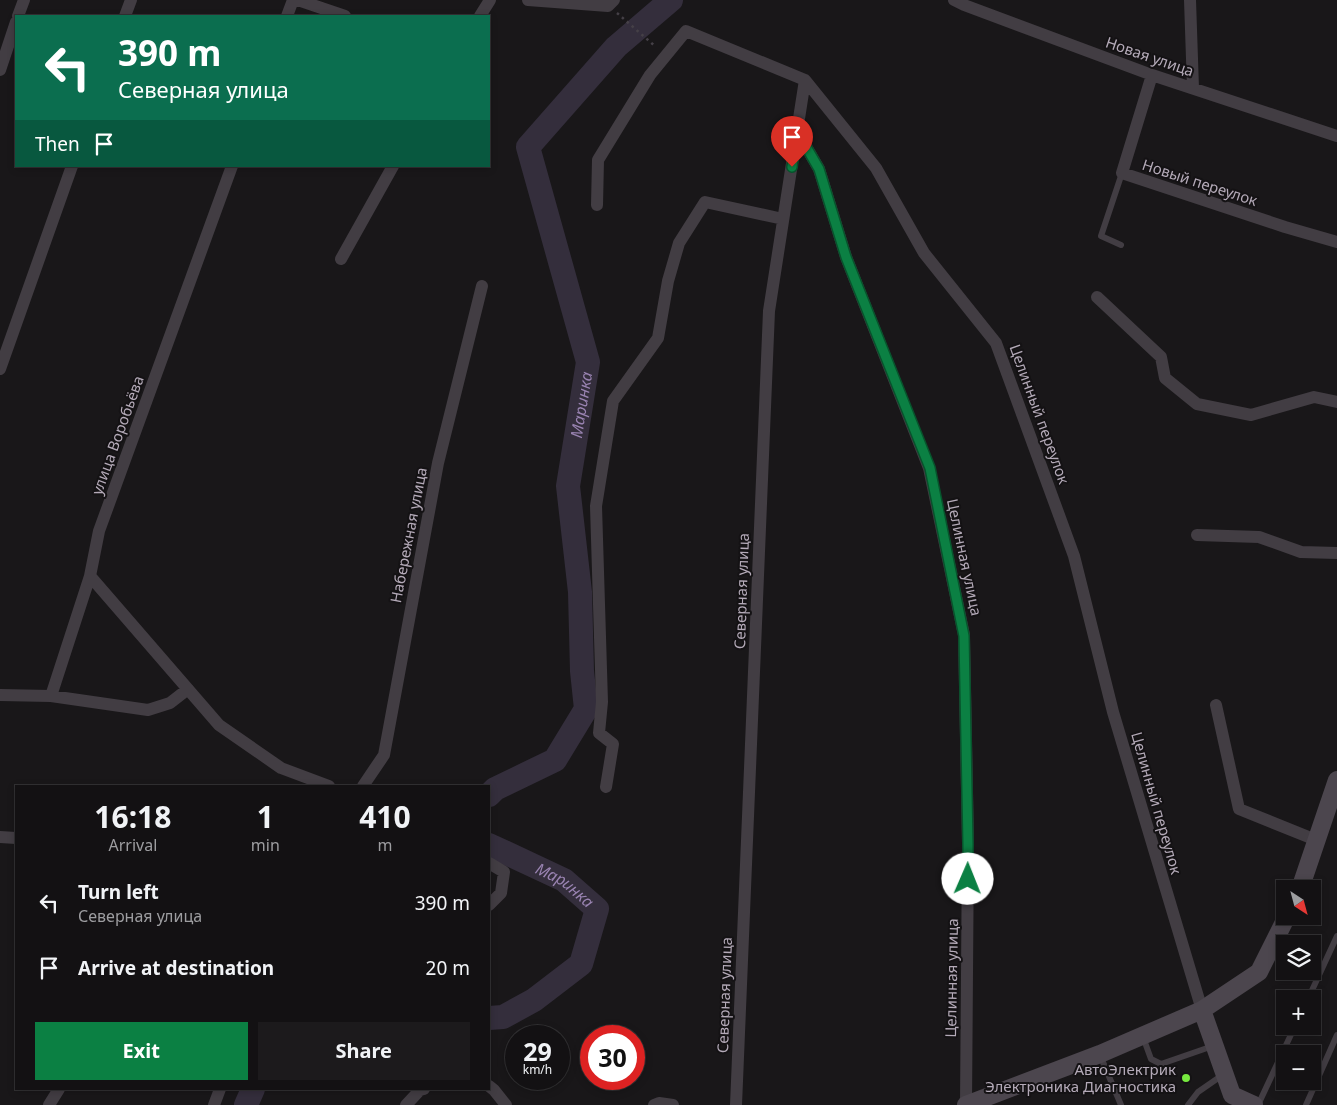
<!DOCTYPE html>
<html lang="en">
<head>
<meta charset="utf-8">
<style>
	:root { --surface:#131113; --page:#1c1a1c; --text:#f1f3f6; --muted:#9d9da0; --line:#323133; --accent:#0b8043 }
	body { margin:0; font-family:"Noto Sans",sans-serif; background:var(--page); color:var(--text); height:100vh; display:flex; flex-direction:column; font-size:19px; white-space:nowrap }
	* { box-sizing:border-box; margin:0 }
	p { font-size:16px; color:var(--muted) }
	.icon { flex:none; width:28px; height:28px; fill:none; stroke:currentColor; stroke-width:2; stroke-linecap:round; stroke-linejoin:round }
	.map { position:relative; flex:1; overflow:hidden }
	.sheet { position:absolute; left:15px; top:785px; width:475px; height:305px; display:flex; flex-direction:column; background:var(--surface); border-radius:0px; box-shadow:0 2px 8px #0003,0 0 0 1px var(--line) }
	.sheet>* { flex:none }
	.hud { position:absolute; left:15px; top:15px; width:475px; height:152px; border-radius:0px; box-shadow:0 2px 8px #0003,0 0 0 1px var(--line); background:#0b6e4f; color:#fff; overflow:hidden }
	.needle { width:32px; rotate:144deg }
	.fabs { position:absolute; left:1276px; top:880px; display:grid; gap:10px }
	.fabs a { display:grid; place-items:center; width:45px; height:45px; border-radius:0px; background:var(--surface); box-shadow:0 2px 8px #0003,0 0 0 1px var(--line); font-size:25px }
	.speed { position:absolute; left:505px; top:1025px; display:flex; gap:10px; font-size:25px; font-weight:700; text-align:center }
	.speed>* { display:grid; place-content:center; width:65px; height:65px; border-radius:50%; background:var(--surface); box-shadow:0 2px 8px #0003,0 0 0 1px var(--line); line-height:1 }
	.speed small { font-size:12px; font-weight:400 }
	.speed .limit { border:8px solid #d22; background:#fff; color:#111 }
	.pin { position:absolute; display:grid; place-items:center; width:42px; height:42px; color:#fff; margin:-51px -21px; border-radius:50% 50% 50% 0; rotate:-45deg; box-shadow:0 0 5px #0007 }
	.pin .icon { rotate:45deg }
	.me { position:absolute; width:55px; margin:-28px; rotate:1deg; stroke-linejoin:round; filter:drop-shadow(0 0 4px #0008) }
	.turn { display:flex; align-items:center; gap:18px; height:105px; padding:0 20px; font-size:22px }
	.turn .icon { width:65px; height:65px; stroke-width:2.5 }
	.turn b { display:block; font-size:35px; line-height:42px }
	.then { display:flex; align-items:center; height:48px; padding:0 20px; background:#0003; gap:10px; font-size:19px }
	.eta { display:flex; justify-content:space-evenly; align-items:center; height:85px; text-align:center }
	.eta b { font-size:30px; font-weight:700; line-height:35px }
	.primary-button { display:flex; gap:10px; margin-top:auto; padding:10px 20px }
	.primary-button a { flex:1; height:58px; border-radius:0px; background:var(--accent); color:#fff; font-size:20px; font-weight:700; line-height:58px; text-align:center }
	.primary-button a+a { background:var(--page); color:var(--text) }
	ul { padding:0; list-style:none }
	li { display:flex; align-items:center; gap:15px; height:65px; padding:0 20px }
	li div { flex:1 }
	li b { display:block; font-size:19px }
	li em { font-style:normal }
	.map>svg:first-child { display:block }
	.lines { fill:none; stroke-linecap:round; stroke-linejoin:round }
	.river { stroke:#342e3c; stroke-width:24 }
	.path { stroke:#454047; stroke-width:2.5; stroke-dasharray:2.5 4; stroke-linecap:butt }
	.lane { stroke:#423d43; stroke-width:6 }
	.street { stroke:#423d43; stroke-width:12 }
	.secondary { stroke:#4c464e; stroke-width:18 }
	.route-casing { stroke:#07532c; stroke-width:12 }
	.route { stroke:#0b8043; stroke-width:9 }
	.poi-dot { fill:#77e93f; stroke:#141214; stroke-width:2 }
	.labels { text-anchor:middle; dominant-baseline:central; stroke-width:4; stroke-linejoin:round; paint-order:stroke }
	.street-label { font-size:15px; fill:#b4aab8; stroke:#141214 }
	.poi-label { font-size:15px; fill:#b4aab8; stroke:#141214; text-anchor:end }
	.water-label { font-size:16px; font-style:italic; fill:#9983b1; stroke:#141214 }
</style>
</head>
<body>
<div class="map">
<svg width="1337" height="1105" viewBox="0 0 1337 1105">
	<rect width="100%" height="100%" fill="#191719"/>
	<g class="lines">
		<g class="river">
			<path id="s1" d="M489,795L495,789L555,760L586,709L582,671L580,592L568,486L588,362L528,147L616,47L671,0"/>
			<path id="s2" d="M489,845L564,880L597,909L581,964L534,1000L503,1017L489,1018"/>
			<path d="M246,1105L253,1089"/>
		</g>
		<path class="path" d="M617,13L656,47"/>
		<path class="lane" d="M1121,245L1101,236L1122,173
			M1308,999L1337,936
			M1143,1037L1151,1059L1161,1064L1213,1046
			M1100,1055L1121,1105
			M1188,1105L1198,1092L1224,1074
			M1258,1105L1295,1026
			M1306,1105L1337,1035"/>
		<path class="street" d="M298,0L345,16
			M528,0L608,6L614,0
			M954,0L964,5L1152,75L1337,136
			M1190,0L1193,88
			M18,16L24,0
			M125,16L131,0
			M287,16L293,0
			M480,16L490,0
			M0,70L16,22
			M1152,75L1122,173L1285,227L1337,242
			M797,131L819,169L846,257L929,468L964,635L968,843L966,1105
			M232,166L99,531L90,576L219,725L281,768L329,786
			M597,205L598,160L650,75L686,31L805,80L876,168L924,253L996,343L1074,556L1113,712L1202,1010
			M341,259L393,166
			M1097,297L1161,357L1165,378L1197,404L1251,415L1314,397L1337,402
			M0,369L72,166
			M1197,535L1259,537L1301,552L1337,553
			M0,695L51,696L148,710L170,703L188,689
			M51,696L90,576
			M1216,705L1239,809L1316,840
			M363,786L384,755L438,463L482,286
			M606,787L613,744L599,733L602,702L596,506L613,401L658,338L668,281L679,243L705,202L783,219
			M0,837L16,838
			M489,863L504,872L501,893L489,905
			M489,1086L494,1090L506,1105
			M49,1105L59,1089
			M214,1105L220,1089
			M406,1105L420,1090L424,1089
			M654,1105L659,1103L673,1105
			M736,1105L769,311L805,80"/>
		<path class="secondary" d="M1300,889L1337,780
			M1202,1010L1232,1095L1254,1105
			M966,1105L1100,1054L1202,1010L1259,972L1287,916"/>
	</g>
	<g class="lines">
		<g class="route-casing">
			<path id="route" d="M792,167L797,131L819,169L846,257L930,468L964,636L968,844V879"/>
		</g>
		<use href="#route" class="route"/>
	</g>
	<circle class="poi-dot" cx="1186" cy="1078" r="5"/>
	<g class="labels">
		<g class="street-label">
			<text transform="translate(1150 56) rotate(19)">Новая улица</text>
			<text transform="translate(1200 182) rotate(18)">Новый переулок</text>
			<text transform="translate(1040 414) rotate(70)">Целинный переулок</text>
			<text transform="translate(117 435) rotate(-70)">улица Воробьёва</text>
			<text transform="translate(408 535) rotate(-79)">Набережная улица</text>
			<text transform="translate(965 557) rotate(78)">Целинная улица</text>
			<text transform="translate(741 591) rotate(-88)">Северная улица</text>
			<text transform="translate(1157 803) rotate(74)">Целинный переулок</text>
			<text transform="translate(951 978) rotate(-89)">Целинная улица</text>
			<text transform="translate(724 995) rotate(-88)">Северная улица</text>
		</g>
		<g class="poi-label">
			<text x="1176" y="1069">АвтоЭлектрик<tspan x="1176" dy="17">Электроника Диагностика</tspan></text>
		</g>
		<g class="water-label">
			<text stroke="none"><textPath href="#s1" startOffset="441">Маринка</textPath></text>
			<text stroke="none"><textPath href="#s2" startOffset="86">Маринка</textPath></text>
		</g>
	</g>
</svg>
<div class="fabs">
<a><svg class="needle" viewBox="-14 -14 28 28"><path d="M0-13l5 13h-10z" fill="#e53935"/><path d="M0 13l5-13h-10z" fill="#9d9da0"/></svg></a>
<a><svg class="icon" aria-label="layers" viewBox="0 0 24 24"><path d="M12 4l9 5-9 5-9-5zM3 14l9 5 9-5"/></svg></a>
<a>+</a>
<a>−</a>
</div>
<div class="speed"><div>29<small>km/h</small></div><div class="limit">30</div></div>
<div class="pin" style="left:792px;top:167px;background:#d93025"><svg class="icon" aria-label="arrive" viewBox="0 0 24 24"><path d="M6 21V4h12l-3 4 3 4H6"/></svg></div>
<svg class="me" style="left:968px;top:879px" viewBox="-20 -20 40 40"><circle r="19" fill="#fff"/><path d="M0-13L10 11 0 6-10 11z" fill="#0b8043"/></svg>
<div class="hud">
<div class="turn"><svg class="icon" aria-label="left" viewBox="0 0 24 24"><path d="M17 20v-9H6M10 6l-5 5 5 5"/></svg><div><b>390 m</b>Северная улица</div></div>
<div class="then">Then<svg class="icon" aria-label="arrive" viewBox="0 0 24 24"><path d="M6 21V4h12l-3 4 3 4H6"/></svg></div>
</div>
<section class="sheet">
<div class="eta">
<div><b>16:18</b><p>Arrival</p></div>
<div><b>1</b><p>min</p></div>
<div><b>410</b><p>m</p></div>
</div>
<ul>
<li><svg class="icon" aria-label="left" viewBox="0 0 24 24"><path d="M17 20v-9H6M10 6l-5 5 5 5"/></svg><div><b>Turn left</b><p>Северная улица</p></div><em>390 m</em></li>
<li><svg class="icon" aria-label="arrive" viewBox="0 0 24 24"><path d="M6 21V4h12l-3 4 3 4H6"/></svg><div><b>Arrive at destination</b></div><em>20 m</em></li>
</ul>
<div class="primary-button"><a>Exit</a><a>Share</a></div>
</section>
</div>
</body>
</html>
